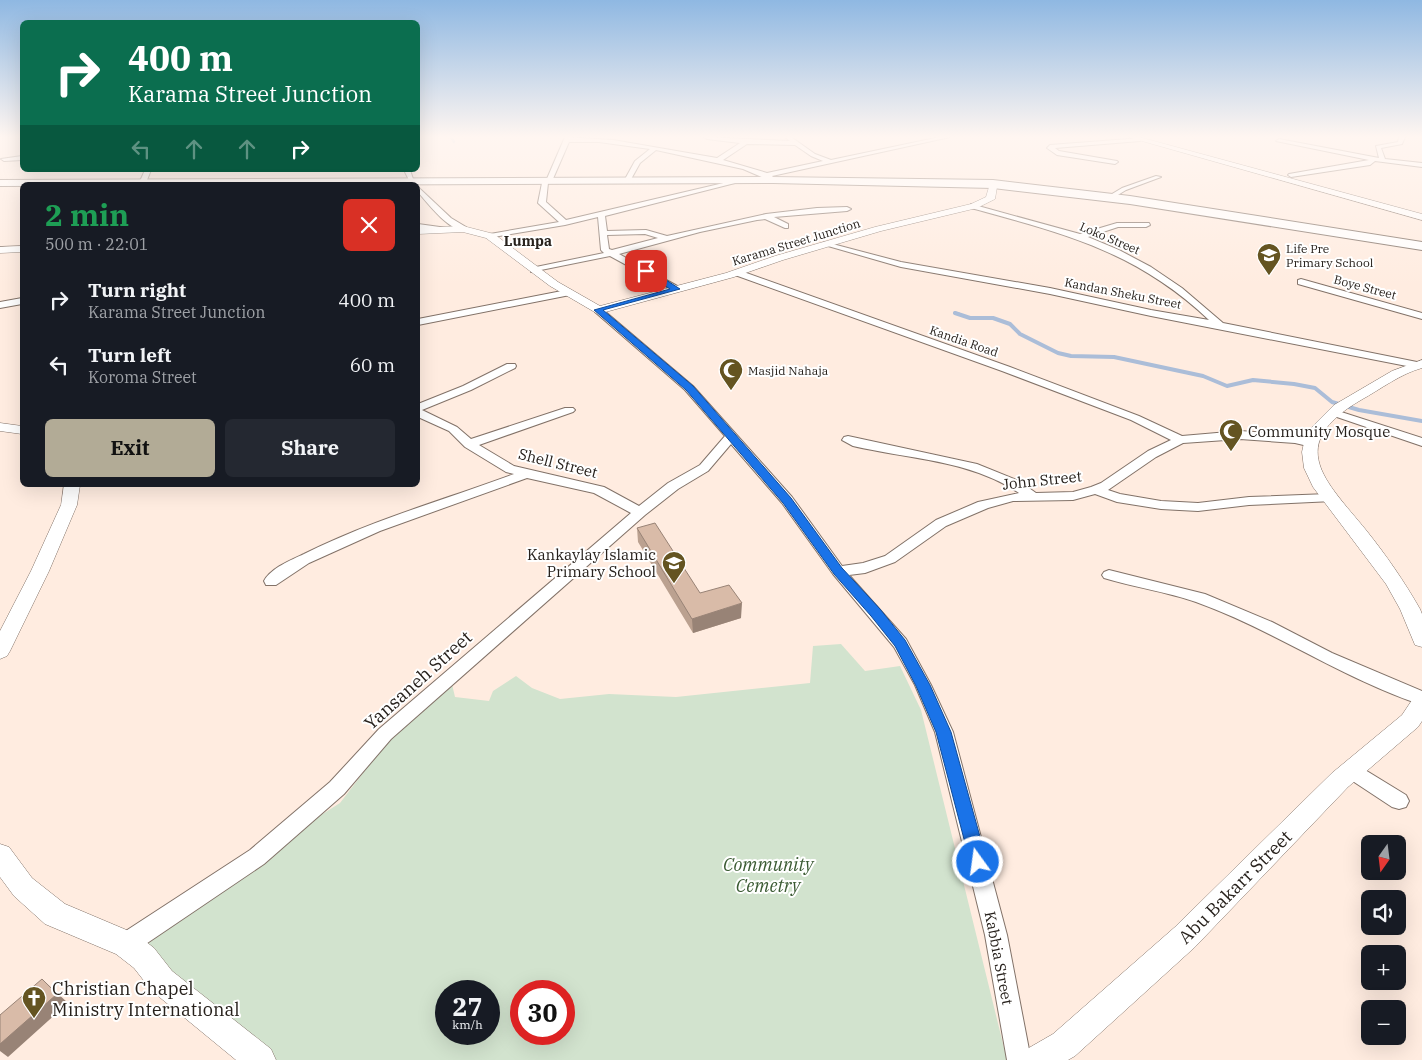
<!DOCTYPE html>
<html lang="en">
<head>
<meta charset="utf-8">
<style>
	:root { --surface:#171b24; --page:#242831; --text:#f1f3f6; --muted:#9ea1a6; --accent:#b2ab96 }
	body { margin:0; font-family:"IBM Plex Serif",serif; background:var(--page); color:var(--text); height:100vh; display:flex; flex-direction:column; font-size:19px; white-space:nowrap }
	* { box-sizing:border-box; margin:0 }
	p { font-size:16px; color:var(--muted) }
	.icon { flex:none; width:28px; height:28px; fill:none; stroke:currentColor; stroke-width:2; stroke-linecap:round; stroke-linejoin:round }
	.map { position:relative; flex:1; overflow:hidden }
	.drawer { position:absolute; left:20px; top:182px; width:400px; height:305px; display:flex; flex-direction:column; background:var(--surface); border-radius:8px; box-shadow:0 5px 20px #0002 }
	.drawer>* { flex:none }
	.banner { position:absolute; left:20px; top:20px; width:400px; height:152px; border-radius:8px; box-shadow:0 5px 20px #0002; background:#0b6e4f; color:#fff; overflow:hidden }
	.needle { width:32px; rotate:194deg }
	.fabs { position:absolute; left:1361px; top:835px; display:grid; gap:10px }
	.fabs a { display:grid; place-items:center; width:45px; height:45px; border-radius:8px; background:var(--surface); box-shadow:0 5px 20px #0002; font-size:25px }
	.speed { position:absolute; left:435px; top:980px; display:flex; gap:10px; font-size:25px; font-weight:700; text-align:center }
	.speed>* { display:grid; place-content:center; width:65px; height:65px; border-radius:50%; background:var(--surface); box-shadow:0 5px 20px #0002; line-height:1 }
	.speed small { font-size:12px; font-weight:400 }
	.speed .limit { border:8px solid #d22; background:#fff; color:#111 }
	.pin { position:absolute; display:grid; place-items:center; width:42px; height:42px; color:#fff; margin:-21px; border-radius:10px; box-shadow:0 2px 8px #0006 }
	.me { position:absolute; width:55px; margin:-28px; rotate:346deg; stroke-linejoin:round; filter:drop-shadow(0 0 4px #0008) }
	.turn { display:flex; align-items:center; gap:18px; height:105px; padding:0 25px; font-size:22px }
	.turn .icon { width:65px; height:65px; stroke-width:2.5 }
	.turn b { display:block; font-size:35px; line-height:42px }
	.lanes { display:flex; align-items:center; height:48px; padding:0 25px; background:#0003; justify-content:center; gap:25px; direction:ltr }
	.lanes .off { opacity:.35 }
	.round { display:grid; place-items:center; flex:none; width:52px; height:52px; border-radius:8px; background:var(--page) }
	.head { display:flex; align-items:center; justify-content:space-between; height:85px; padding:0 25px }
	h1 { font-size:30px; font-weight:700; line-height:38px; color:#1e9e55 }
	.cta { display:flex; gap:10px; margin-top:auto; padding:10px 25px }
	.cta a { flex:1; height:58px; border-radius:8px; background:var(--accent); color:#111; font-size:20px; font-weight:700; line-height:58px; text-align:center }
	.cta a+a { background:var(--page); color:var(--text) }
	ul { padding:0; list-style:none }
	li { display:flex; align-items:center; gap:15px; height:65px; padding:0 25px }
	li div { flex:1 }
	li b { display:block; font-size:19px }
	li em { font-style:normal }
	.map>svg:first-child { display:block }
	.green { fill:#d2e3ce; fill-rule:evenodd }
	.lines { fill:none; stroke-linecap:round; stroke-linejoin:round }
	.stream-far2 { stroke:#abbdd8; stroke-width:2.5 }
	.stream-far1 { stroke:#abbdd8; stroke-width:3 }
	.stream { stroke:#abbdd8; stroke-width:4 }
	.minor-casing { stroke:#827268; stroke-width:2 }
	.tertiary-casing { stroke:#827268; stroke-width:1 }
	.trunk-casing { stroke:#827268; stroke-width:2 }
	.minor { fill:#fff; fill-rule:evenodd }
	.tertiary { fill:#fff; fill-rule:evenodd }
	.trunk { fill:#fff; fill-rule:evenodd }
	.wall { fill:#bba190 }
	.shaded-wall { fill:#988376 }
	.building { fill:#d9bba8; stroke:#988376 }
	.route { fill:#1a73e8; stroke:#114b97 }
	.labels { text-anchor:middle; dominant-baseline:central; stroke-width:4; stroke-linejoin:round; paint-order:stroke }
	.far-street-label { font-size:12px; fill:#27211c; stroke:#fff }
	.far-poi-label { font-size:12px; fill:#27211c; stroke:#fff; text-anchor:start }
	.far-neighbourhood-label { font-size:14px; font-weight:bold; fill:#27211c; stroke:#fff }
	.poi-label { font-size:15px; fill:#27211c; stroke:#fff; text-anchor:start }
	.street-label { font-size:15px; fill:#27211c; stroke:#fff }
	.near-street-label { font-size:18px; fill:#27211c; stroke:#fff }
	.near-park-label { font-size:18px; font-style:italic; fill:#3b5b33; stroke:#fff }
	.near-poi-label { font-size:18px; fill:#27211c; stroke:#fff; text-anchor:start }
</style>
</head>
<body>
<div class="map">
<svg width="1422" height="1060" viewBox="0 0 1422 1060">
	<rect width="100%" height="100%" fill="#ffece0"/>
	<path class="green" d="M841,644L865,671L900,666L921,710L1007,1060H256L138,944L280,841L340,803L393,734L451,680L455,697L489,701L493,691L516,676L532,688L560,699L609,694L676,697L810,683L813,646ZM446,991H489V1034H446ZM521,991H564V1034H521Z"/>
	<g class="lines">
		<path class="stream-far2" d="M451,137L454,142"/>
		<path class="stream-far1" d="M955,313L959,314"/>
		<path class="stream" d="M955,313L970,318H993L1010,324L1020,334L1058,353L1071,356L1114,357L1203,376L1227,386L1253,380L1294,384L1315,388L1332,402L1359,410L1422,421"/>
		<g class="minor-casing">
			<path id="minor" d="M565,137L613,140L717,158L740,143L707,139L704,137L790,141L785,137H791L815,154L831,160L940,137H950L772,176L776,180L773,182L743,169L656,150L640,163L630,181L627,183L624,181L635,161L650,149L599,142H569L552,181L548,183L546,202L566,220L732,181L735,183L605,216L607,231L646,230L667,236L766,214L817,208L847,207L851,209L847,211L774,217L788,224V228H785L765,219L757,220L700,232L619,254L679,287L680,289L676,292L610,256L531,272V268L604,253L601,250L598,217L565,225L487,238L486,236L490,234L559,222L538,203L542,183L546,181ZM747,144L795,145L811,156L823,161L767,173L723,160ZM645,234L658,238L612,250L609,249L607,235Z
				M1399,137H1405L1402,144L1381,148L1385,159L1422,163V167L1375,161L1370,165L1291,177L1288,175L1289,174L1369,160L1276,141L1279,139L1379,158L1376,146L1398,142Z
				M1142,138L1140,141L1055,148L1059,151L1117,161L1118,162L1115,164L1057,155L1047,148L1050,145Z
				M22,156V160L4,161L1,159Z
				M145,170H151L147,180L142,185H135L141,179Z
				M404,170H410L414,182H410Z
				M1156,176L1161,177L1126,190L1113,198L1107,197L1122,188Z
				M418,187L451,218L466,227V231C450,232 428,204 418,192Z
				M971,204L1080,234L1117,223H1149L1150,225L1146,227H1118L1088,237L1119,250L1151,267L1182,288L1223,323L1417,362L1422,365L1417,368L1151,316L1050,294L901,267L821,244L825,242L901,262L1050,288L1151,310L1209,320C1136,251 1065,234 971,208Z
				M418,224L447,228L451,230L447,232L418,228Z
				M738,270L1010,367L1139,416L1182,436L1240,431L1295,435L1316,440L1318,443L1312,447L1295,443L1240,439L1183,443L1156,457L1108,490L1120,494L1161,501L1198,503L1249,497L1328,494L1333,495L1335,498L1333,501L1249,505L1198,511L1161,509L1117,502L1095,494L1073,500L1013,501L988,508L946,526L895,562L865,573L849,575L906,639L931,685L953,732L1007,935L1031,1060H1007L985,935L935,732L915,685L894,647L833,574L782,503L731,444L708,471L678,489L645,515L391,739L344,794L264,864L134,952L126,955L118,952L115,944L118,936L250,850L330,782L379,729L631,513L594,493L527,478L380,531L309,563L276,585H266L264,581C271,568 291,560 304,554C372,520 444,500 514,474L506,472L465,447L449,431L418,417V404L463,386L507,364H515L516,366L515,368L471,390L422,410L457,427L471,439L565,408H573L575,410L573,412L479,445L514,466L604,487L639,506L668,483L700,465L725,436L685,390L595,312V308H601L693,386L792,497L842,566L863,563L885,556L936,520L978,502L1019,493C971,460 908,459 853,446L842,440L844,437L848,436L977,464L1019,481L1036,493L1073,492L1091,487L1101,483L1148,451L1171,440L1131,420L1002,371L735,275V271Z
				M1301,279L1422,313V319L1298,284V280Z
				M567,290L570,291V295L418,325V319Z
				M22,298V304L0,308V302Z
				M1335,410L1422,438V446L1331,415L1329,413Z
				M1109,570L1205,594L1272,622L1332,653L1422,691V705C1343,679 1274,630 1196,602C1167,592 1134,587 1104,578L1102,575L1104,572Z
				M1352,762L1406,795L1409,801L1406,807L1399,809L1392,807L1345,776L1343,770L1345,764Z"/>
		</g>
		<g class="tertiary-casing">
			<path id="tertiary" d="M1128,137H1139L1422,214V220Z
				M993,184L997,187L995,199L977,208L881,231L783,260L734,277L598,314L550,286L486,238L463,232L418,234V228L463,226L494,234L558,282L600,306L726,273L775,256L875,227L971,204L986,197L989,187Z
				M22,246V252L0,253V247Z
				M1422,360V368C1400,374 1381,389 1361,400C1284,445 1325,480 1366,530C1386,555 1404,581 1420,609L1422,614V647L1415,645L1400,609L1386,584L1313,487L1304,468L1302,452L1305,438L1310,429L1334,405L1392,371Z
				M0,423L22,426V434L0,431Z
				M64,485H80L77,505L49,571L10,651L7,656L0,659V631L31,571L61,505Z
				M1422,694V721L1418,727L1348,787L1195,947L1075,1056L1068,1060H1022L1027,1049L1053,1034L1175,927L1332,773L1402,715L1414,697Z
				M0,844L9,847L32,878L65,904L136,934L154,948L172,971L271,1049L276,1060H236L152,991L134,968L116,954L45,924L14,896L0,877Z"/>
		</g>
		<g class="trunk-casing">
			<path id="trunk" d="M773,177L993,180L1130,196L1422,242V250L1130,204L993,188L773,183L0,186V180Z"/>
		</g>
		<use href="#minor" class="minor"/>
		<use href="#tertiary" class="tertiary"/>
		<use href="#trunk" class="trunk"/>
	</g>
	<path class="wall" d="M637,528L700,593L741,618L693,633L638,542Z"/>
	<path class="shaded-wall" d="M742,603L741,618L693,633L692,619Z
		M42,979L68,1003L8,1057L0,1051V1044Z"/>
	<path class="building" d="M655,523L700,593L729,585L742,603L692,619L637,528Z
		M42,979L57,994L0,1044V1015Z"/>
	<linearGradient id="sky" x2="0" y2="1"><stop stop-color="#8fb8e2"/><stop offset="0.48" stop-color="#fff6f1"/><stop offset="1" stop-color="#fff6f1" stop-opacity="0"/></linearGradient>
	<rect width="1422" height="285" fill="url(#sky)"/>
	<path class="route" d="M644,269H649L680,289L603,310L693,386L791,498L842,568L880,609L905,640L930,685L951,732L987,862L984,868L978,870L972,868L970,862L936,732L916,686L895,646L871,616L834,574L783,503L686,390L594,310L670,289L644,272Z"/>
	<defs>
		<g id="school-pin" transform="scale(1.25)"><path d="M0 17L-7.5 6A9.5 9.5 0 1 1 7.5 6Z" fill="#645421" stroke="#fff"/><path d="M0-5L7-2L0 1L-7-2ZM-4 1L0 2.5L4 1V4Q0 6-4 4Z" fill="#fff"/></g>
		<g id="mosque-pin" transform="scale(1.25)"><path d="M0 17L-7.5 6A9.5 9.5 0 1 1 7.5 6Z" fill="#645421" stroke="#fff"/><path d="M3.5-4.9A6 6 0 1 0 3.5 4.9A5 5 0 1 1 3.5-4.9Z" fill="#fff"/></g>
		<g id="church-pin" transform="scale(1.25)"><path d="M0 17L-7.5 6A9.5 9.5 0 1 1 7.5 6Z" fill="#645421" stroke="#fff"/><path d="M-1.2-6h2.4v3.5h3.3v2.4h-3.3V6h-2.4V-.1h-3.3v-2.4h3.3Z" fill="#fff"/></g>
	</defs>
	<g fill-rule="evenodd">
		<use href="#school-pin" x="1269" y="255"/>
		<use href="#mosque-pin" x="731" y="370"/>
		<use href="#mosque-pin" x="1231" y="431"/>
		<use href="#school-pin" x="674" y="563"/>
		<use href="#church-pin" x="34" y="998"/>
	</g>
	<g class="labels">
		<g class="far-street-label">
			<text transform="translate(1110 238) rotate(23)">Loko Street</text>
			<text transform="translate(796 242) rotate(-17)">Karama Street Junction</text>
			<text transform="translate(1365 287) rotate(15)">Boye Street</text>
			<text transform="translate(1123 293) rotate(11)">Kandan Sheku Street</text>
			<text transform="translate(964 341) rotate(19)">Kandia Road</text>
		</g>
		<g class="far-poi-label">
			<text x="1286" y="248">Life Pre<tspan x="1286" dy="14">Primary School</tspan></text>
			<text x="748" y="370">Masjid Nahaja</text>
		</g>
		<g class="far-neighbourhood-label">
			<text x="528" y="241">Lumpa</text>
		</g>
		<g class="poi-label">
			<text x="1248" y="431">Community Mosque</text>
			<text x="656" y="554" text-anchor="end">Kankaylay Islamic<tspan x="656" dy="17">Primary School</tspan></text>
		</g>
		<g class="street-label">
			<text transform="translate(558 463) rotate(14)">Shell Street</text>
			<text transform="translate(1042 480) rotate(-6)">John Street</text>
			<text transform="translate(999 958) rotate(79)">Kabbia Street</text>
		</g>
		<g class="near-street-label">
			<text transform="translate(418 680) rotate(-42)">Yansaneh Street</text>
			<text transform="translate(1235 887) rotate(-45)">Abu Bakarr Street</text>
		</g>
		<g class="near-park-label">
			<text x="768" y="864">Community<tspan x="768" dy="21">Cemetry</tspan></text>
		</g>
		<g class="near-poi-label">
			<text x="52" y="988">Christian Chapel<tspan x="52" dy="21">Ministry International</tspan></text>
		</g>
	</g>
</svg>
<div class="fabs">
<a><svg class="needle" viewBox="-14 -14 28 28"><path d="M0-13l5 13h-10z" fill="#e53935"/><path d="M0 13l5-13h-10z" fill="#9ea1a6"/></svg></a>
<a><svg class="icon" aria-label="sound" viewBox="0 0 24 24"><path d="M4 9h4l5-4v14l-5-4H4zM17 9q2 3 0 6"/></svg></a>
<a>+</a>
<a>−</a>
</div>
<div class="speed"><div>27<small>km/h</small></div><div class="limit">30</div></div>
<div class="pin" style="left:646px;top:271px;background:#d93025"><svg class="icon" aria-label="arrive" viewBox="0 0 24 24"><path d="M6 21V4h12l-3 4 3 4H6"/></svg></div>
<svg class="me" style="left:978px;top:862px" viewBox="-20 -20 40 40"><circle r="17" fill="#1a73e8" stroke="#fff" stroke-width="3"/><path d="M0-11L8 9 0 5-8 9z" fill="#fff"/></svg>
<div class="banner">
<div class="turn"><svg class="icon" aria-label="right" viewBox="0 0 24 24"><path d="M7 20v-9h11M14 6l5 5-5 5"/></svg><div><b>400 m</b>Karama Street Junction</div></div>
<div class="lanes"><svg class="icon off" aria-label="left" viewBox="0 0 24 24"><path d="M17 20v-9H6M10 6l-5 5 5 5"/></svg><svg class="icon off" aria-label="ahead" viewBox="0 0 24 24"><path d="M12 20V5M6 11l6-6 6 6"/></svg><svg class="icon off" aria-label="ahead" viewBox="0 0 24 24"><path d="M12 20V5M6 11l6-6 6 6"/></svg><svg class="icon" aria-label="right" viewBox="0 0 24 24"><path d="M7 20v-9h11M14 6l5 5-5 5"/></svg></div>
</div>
<section class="drawer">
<div class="head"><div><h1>2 min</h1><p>500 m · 22:01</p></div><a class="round" style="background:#d93025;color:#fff"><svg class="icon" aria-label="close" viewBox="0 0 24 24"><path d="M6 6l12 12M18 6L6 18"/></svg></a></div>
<ul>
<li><svg class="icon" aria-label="right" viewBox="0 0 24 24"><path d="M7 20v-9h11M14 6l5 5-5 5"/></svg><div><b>Turn right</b><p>Karama Street Junction</p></div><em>400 m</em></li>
<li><svg class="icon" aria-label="left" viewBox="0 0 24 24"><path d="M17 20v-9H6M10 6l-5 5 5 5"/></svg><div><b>Turn left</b><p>Koroma Street</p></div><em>60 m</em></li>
</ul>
<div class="cta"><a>Exit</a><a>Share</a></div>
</section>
</div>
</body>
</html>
